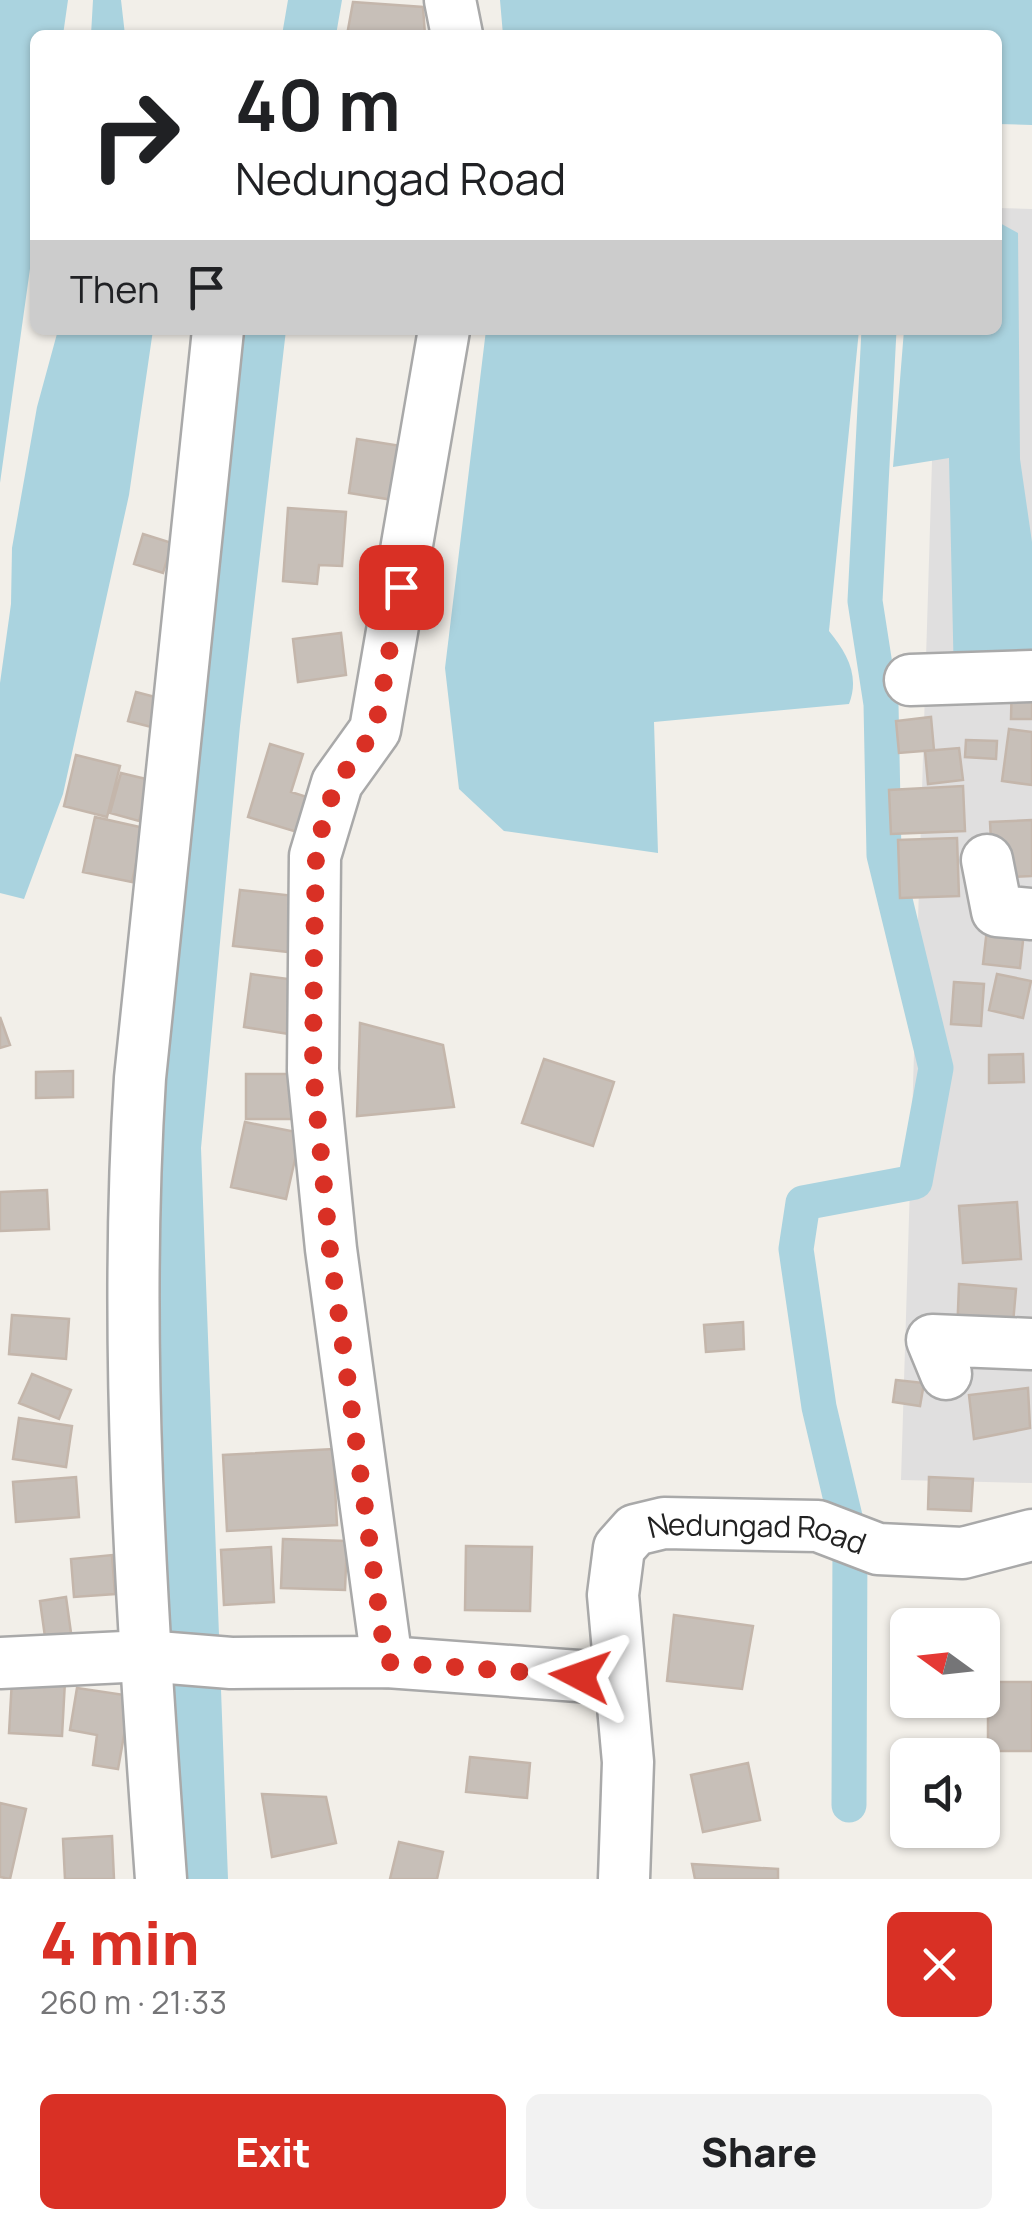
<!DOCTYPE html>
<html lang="en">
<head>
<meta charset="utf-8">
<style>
	:root { --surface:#fff; --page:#f2f2f2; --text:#202124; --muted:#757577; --accent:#d93025 }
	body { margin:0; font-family:Manrope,sans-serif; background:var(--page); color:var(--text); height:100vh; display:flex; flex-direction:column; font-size:38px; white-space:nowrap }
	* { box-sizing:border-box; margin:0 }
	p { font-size:32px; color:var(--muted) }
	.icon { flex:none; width:55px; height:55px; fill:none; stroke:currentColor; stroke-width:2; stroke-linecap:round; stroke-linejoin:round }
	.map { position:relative; height:1879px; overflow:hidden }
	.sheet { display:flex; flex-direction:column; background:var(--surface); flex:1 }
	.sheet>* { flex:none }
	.hud { position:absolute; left:30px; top:30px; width:972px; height:305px; border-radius:15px; box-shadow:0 2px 8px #0004; background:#fff; color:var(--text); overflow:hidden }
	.needle { width:65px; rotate:285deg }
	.buttons { position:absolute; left:890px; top:1608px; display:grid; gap:20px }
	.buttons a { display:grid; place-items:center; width:110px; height:110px; border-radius:15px; background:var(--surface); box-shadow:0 2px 8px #0004; font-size:50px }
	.pin { position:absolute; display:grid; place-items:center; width:85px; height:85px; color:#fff; margin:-42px; border-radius:20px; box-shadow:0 5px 15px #0006 }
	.me { position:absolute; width:110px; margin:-55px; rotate:274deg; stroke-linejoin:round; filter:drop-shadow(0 0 8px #0008) }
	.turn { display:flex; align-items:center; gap:35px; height:210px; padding:0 40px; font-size:45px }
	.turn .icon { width:130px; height:130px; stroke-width:2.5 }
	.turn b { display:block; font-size:70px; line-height:85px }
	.then { display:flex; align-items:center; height:95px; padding:0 40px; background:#0003; gap:20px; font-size:38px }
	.round { display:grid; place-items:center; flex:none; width:105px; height:105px; border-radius:15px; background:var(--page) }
	.summary { display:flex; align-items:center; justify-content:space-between; height:170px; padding:0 40px }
	h1 { font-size:60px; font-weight:800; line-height:75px; color:var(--accent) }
	.cta { display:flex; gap:20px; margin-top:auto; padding:20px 40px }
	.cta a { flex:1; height:115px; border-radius:15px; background:var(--accent); color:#fff; font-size:40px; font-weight:800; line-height:115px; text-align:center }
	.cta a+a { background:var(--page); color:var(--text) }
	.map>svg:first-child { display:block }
	.residential { fill:#e0dfdf }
	.water { fill:#aad3df }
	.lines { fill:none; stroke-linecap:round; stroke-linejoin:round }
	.canal { stroke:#aad3df; stroke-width:35 }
	.building { fill:#c7bfb8; stroke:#c4b6ab; stroke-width:2.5 }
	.minor-casing { stroke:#a9a9a9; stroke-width:55 }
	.minor { stroke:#fff; stroke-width:50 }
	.route { stroke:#d93025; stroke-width:18; stroke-dasharray:0 32.4 }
	.labels { text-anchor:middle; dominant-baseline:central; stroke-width:9; stroke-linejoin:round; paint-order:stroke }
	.street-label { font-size:30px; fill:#222; stroke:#fff }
</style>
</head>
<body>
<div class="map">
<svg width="1032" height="1879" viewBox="0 0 1032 1879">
	<rect width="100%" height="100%" fill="#f2efe9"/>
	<path class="residential" d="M998,208L1032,209V1483L901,1480L936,330H998Z"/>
	<path class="water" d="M0,0H68L63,35H35V233L0,483Z
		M93,0H121L125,35H91Z
		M288,0H342L336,35H282Z
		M500,0H1032V125L998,124V35H503Z
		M998,222L1018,233L1020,459L1032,542V675L954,681L949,458L893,467L904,330H998Z
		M58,330H153L129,495L63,794L24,899L0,893V683L11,604L12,548L37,407Z
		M242,330H286L240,726L201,1148L228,1879H183L171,1677L154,1179Z
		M486,330H859L829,631C847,653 860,676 849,704L654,722L658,853L504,831L459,789L445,668Z"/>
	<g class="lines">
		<path class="canal" d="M849,1805L850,1538L819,1407L796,1249L803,1203L915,1182L936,1068L884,855L881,704L865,601L879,330"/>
	</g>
	<path class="building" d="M353,2L423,7L425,35H347Z
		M357,439L401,446L393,500L349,493Z
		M288,508L346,512L342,566L319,565L317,584L283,581Z
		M143,534L172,543L163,573L134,564Z
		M341,633L346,675L298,682L293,639Z
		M1012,677L1032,678V719H1011Z
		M136,692L170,701L163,730L128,721Z
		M931,717L934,750L899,753L896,721Z
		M1009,729L1032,732V785L1002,781Z
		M966,740L997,741L996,759L965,757Z
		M270,744L303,754L291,792L307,797L297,832L248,817Z
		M959,748L963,780L928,784L925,751Z
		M76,755L120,766L107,817L64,806Z
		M121,773L150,780L139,821L110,813Z
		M963,786L965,831L891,834L889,790Z
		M95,817L144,828L132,882L83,872Z
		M1032,820V876L993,878L990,822Z
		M957,838L959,896L900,898L898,840Z
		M240,890L304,897L298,953L233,946Z
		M988,920L1025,923L1020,968L983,964Z
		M251,974L296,980L289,1034L244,1027Z
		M997,974L1031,981L1023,1018L989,1010Z
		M954,982L984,984L981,1026L951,1024Z
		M0,1017L10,1045L0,1048Z
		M360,1023L443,1045L454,1107L357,1116Z
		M1023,1054L1024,1082L989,1083V1055Z
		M544,1059L614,1082L593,1146L522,1123Z
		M73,1071V1097L36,1098V1072Z
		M246,1074H297V1119H246Z
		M245,1122L301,1133L286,1199L231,1187Z
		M47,1190L49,1229L0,1231V1192Z
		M1017,1202L1021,1259L963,1263L959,1206Z
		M959,1284L1016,1289L1012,1335L957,1336Z
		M12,1315L69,1319L66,1359L9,1354Z
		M743,1322L744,1349L706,1352L704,1325Z
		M32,1374L71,1390L59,1419L19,1403Z
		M896,1380L924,1383L920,1406L893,1402Z
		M1028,1388L1030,1428L974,1439L969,1395Z
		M19,1418L72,1426L66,1467L13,1459Z
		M333,1449L337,1525L227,1531L223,1455Z
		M76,1477L79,1517L16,1522L13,1482Z
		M929,1477L973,1479L971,1511L928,1509Z
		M283,1539L347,1541L345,1590L281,1588Z
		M466,1546L532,1547L530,1611L465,1610Z
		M271,1547L274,1602L224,1605L221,1550Z
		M112,1555L115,1594L74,1597L71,1559Z
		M66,1597L72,1640L46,1644L40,1601Z
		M674,1615L753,1626L742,1689L667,1681Z
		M12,1679L65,1681L62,1736L9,1733Z
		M988,1682H1032V1751H988Z
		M77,1688L131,1696L118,1769L93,1765L97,1735L70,1730Z
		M470,1757L530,1763L527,1798L466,1792Z
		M748,1763L760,1820L703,1832L691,1775Z
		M262,1794L326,1797L336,1843L272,1857Z
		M0,1803L26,1809L10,1879L0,1877Z
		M112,1836L114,1879H65L63,1839Z
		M399,1842L443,1852L437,1879H390Z
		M692,1864L778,1869V1879H695Z"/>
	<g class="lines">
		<g class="minor-casing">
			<g id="minor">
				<path d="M450,0L457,35"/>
				<path d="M910,680L1032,676"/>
				<path d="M987,860L997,911L1032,914"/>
				<path d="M946,1374L932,1340L1032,1344"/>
				<path d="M387,1662L331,1249L313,1070L315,856L337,783L375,730L444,330"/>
				<path d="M0,1663L145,1656L231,1663L387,1662L619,1679"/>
				<path d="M161,1879C142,1614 123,1344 140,1078L218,330"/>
				<path id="s1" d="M624,1879L628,1762L613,1595L619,1548L635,1530L664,1523L818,1526L878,1549L963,1553L1032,1535"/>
			</g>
		</g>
		<use href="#minor" class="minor"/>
	</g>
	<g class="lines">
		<path class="route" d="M401,587L375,730L337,783L325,814L316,856L314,954L313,1070L330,1250L386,1662L580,1676"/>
	</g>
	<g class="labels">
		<g class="street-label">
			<text stroke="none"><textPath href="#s1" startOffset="480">Nedungad Road</textPath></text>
		</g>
	</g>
</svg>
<div class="buttons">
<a><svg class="needle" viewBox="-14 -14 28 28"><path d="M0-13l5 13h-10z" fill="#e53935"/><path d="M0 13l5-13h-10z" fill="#757577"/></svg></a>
<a><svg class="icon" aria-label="sound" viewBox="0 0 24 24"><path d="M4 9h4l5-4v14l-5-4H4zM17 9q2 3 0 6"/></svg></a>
</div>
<div class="pin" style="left:401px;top:587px;background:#d93025"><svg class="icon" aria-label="arrive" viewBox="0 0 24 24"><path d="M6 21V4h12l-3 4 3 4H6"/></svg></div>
<svg class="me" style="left:580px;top:1676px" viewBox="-20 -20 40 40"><path d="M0-17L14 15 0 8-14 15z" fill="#d93025" stroke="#fff" stroke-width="4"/></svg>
<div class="hud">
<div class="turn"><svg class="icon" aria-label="right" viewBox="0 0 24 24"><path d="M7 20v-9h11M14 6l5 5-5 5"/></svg><div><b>40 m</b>Nedungad Road</div></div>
<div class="then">Then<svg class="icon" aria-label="arrive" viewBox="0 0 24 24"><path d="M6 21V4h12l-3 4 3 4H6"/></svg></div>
</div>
</div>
<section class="sheet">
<div class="summary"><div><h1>4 min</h1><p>260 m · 21:33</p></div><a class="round" style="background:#d93025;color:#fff"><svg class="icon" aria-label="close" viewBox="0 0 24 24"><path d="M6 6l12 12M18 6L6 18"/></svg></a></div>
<div class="cta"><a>Exit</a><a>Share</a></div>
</section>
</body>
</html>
